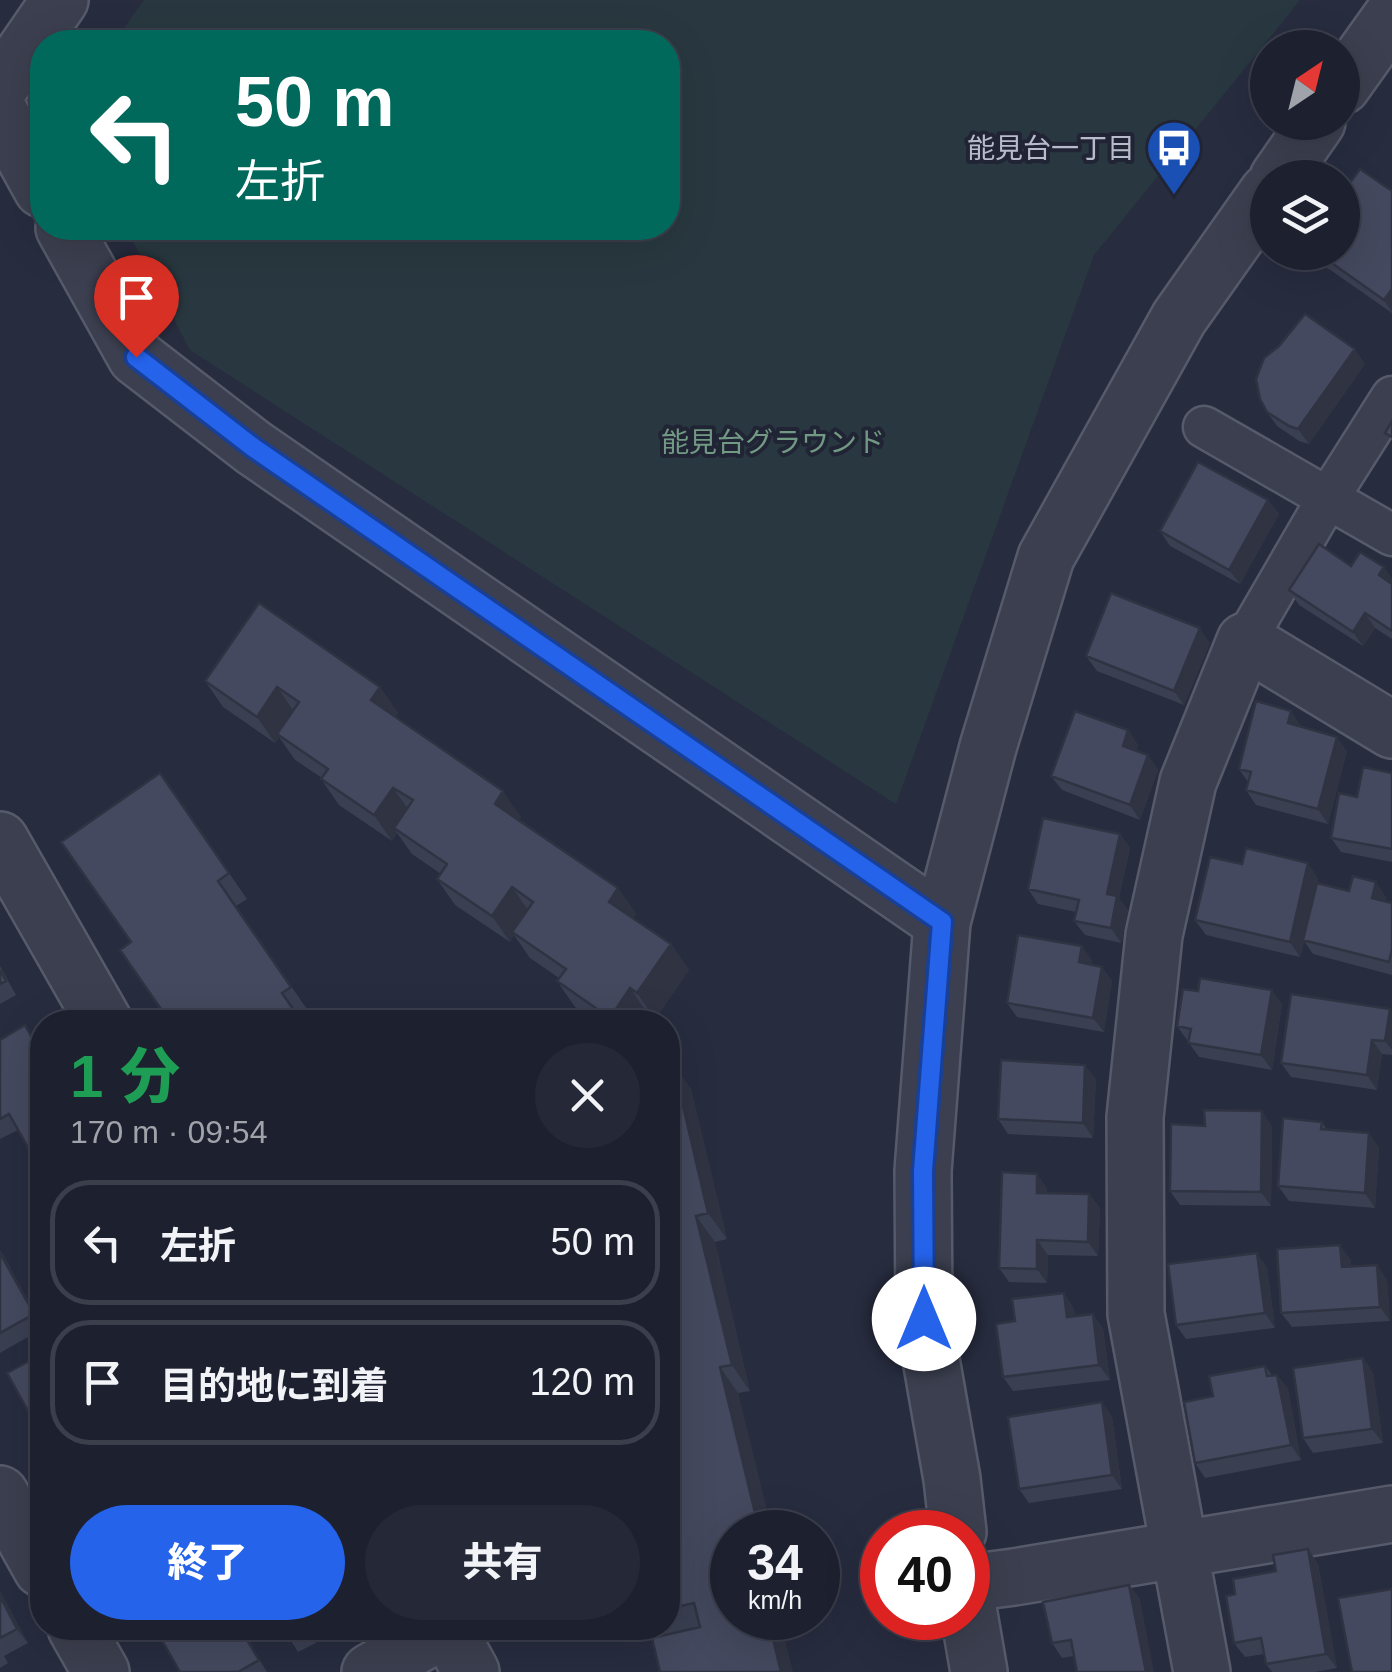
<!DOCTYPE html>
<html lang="ja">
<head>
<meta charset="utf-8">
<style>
	:root { --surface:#1d212f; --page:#252937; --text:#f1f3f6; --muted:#a0a3aa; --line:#3b3e4b; --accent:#2563eb }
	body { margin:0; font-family:Arial,"Noto Sans JP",sans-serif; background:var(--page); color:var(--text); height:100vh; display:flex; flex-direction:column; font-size:38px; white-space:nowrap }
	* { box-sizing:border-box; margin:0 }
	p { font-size:32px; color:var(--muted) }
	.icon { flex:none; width:55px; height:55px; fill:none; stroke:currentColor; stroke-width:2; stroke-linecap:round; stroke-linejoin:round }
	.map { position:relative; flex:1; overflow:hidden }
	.side { position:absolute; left:30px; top:1010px; width:650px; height:630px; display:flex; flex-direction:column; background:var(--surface); border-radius:40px; box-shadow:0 10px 40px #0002,0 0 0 2px var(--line) }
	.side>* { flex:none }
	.banner { position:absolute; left:30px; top:30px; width:650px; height:210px; border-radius:40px; box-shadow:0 10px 40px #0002,0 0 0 2px var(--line); background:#00695c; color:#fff; overflow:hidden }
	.needle { width:65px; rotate:35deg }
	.tools { position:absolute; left:1250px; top:30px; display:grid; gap:20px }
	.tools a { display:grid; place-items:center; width:110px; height:110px; border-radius:50%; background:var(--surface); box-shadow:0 10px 40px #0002,0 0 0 2px var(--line); font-size:50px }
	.speed { position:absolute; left:710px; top:1510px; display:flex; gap:20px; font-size:50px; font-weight:700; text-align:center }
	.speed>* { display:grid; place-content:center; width:130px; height:130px; border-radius:50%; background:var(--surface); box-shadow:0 10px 40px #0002,0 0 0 2px var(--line); line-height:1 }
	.speed small { font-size:25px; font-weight:400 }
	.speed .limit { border:15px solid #d22; background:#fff; color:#111 }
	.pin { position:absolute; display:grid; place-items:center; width:85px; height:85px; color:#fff; margin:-102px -42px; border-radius:50% 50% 50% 0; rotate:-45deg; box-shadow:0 0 10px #0007 }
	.pin .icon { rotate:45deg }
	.me { position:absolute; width:110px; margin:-55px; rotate:0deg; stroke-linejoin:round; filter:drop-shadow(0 0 8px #0008) }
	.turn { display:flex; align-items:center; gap:35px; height:210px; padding:0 40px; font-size:45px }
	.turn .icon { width:130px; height:130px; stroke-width:2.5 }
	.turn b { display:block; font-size:70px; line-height:85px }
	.round { display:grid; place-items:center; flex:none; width:105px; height:105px; border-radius:52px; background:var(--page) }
	.headline { display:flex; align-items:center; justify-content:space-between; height:170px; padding:0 40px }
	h1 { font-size:60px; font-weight:800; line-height:75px; color:#1e9e55 }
	.cta { display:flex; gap:20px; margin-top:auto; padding:20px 40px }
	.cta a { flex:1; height:115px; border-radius:60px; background:var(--accent); color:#fff; font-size:40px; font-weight:800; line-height:115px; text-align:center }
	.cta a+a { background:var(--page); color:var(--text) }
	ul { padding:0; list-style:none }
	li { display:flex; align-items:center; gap:30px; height:125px; margin:0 20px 15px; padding:0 20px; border:5px solid var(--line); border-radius:40px }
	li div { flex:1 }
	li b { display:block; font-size:38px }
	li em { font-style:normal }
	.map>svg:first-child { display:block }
	.green { fill:#293840 }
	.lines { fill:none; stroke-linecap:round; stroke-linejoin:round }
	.pedestrian-casing { stroke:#565a6a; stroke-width:45 }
	.minor-casing { stroke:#565a6a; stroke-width:60 }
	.tertiary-casing { stroke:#565a6a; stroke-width:60 }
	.pedestrian { stroke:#3b3f4f; stroke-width:40 }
	.minor { stroke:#3b3f4f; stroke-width:55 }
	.tertiary { stroke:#3b3f4f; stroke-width:55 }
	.wall { fill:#3a3f52 }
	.shaded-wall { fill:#303342 }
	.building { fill:#44495f; stroke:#303342; stroke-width:2.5 }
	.route-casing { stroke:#184099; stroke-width:25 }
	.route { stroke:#2563eb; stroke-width:18 }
	.labels { text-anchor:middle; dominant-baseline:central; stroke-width:8; stroke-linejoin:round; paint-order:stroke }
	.poi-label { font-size:28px; fill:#b8bbca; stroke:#202434; text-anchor:end }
	.park-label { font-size:28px; fill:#719983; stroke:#202434 }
</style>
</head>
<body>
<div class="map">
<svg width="1392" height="1672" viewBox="0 0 1392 1672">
	<rect width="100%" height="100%" fill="#272c3f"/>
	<path class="green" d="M144,0H1300L1094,255L896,804L190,350L126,228H668V42H114Z"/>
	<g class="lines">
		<g class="pedestrian-casing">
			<path id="pedestrian" d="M1204,427L1392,535
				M1245,641L1328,498L1392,397"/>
		</g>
		<g class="minor-casing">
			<path id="minor" d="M0,87L60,0
				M0,113L42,189
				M64,228L136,357L254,448L942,922
				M0,840L104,1022
				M0,1494L42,1569
				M968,1583L1014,1577L1392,1514
				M76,1628L101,1672
				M370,1672L447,1628L471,1672
				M1202,1672L1136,1314L1135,1117L1154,935L1188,782L1245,641L1392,730"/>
		</g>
		<g class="tertiary-casing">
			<path id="tertiary" d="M1342,86L1392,16
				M1278,178L1317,122
				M958,1532L952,1479L924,1319L923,1171L942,922L988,747L1046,557L1179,318L1268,192
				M968,1608L979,1672"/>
		</g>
		<use href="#pedestrian" class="pedestrian"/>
		<use href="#minor" class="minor"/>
		<use href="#tertiary" class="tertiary"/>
	</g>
	<path class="wall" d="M1392,191V313L1316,260L1311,252H1342Z
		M1365,364L1309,444L1299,441L1277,426L1267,412Z
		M1268,500L1279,514L1240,584L1170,546L1160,531Z
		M1351,566L1384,567L1392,579V639L1375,628L1363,646L1299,605L1289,590Z
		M1210,643L1184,705L1097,671L1086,656Z
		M205,681L380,687L398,713L395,717L521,817L519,820L618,888L636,914L633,918L671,944L689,970L655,1019L648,1014L642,1022H597L575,1007L557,981L559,978L530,958L514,935L510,942L455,905L437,879L441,874L412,854L397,833L392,841L339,805L321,779L322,778L295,760L279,737L275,743L223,707Z
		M1291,711L1301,727L1347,751L1328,824L1256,805L1246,790L1248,782L1239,769Z
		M1128,730L1138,745L1136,751L1148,755L1158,770L1140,820L1062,790L1051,776Z
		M160,773L247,899L236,906L309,1012L300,1019L131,942Z
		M1392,773V862L1341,852L1331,838L1357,797Z
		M1120,834L1130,848L1119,898L1128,910L1121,943L1085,935L1074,921L1076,912L1038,904L1028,889Z
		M1318,878L1317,883L1349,891L1386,897L1385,901L1392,903V975L1313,954L1304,941L1300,957L1206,935L1195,920Z
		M1092,960L1091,964L1102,967L1112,981L1104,1032L1017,1017L1007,1003Z
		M0,966L16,995L0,1004Z
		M1282,1004L1272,1070L1199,1057L1177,1026Z
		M1392,1011V1055L1382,1054L1377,1090L1291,1077L1281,1063Z
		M0,1040H36L42,1052V1169L18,1130L0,1139Z
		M668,1064L691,1089L727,1239L715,1242L750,1391L738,1393L772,1532H732V1618L661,1636L655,1628H668Z
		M1096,1079L1093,1138L1008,1134L998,1119Z
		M1322,1122L1327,1130L1379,1147L1375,1208L1289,1201L1278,1186Z
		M1205,1126H1272L1271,1206L1180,1205L1170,1191Z
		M1047,1188V1193L1089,1194L1100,1208L1098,1256L1048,1255L1047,1283L1009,1282L999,1268Z
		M0,1250L42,1326V1329L0,1353Z
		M1351,1260V1266L1387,1280L1390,1321L1292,1327L1281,1313Z
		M1267,1267L1275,1328L1186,1339L1176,1325Z
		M1074,1308L1075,1316L1093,1314L1103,1329L1110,1380L1013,1391L1003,1377L1015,1321Z
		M1363,1358L1373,1373L1383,1443L1313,1453L1303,1438Z
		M1265,1366L1272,1375H1277L1288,1389L1301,1460L1205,1478L1195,1463L1213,1396Z
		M1102,1402L1112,1417L1122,1489L1029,1503L1019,1489Z
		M1308,1549L1318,1564L1337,1668L1315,1672H1272L1266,1664L1264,1654L1245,1657L1234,1643L1235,1594L1276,1571Z
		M1129,1585L1140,1599L1074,1656L1062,1658L1052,1643Z
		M0,1591L28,1643L4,1656L8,1663L0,1668Z
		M155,1628H242L267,1672H180Z
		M283,1628H330L312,1637L316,1643L298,1652Z"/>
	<path class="shaded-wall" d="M1392,289V312L1384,300Z
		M1355,349L1365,364L1309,444L1298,429Z
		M1268,500L1279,514L1240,584L1229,570Z
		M1384,567L1392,579V586L1379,575Z
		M1365,613L1375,628L1363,646L1353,632Z
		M1200,628L1210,643L1184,705L1174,691Z
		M277,687L295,713L277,734L279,737L275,743L257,717Z
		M380,687L398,713L389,726L371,700Z
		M1291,711L1301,726L1298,738L1288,723Z
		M1128,730L1138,745L1133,760L1123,746Z
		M1337,737L1347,751L1328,824L1318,809Z
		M1148,755L1158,770L1140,820L1130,805Z
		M393,788L411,813L394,828L397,833L392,841L374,815Z
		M503,791L521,817L513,830L495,804Z
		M1120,834L1130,848L1119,898L1128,910L1121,943L1111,928L1107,894Z
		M1308,863L1318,878L1300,957L1290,942Z
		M1376,882L1386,897L1383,912L1372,898Z
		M512,887L530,913L512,932L514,935L510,942L492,916Z
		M618,888L636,914L627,928L609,902Z
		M671,944L689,970L655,1019L637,993Z
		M1082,946L1092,960L1090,977L1079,962Z
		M1102,967L1112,981L1104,1032L1093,1018Z
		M630,988L648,1014L642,1022H613L610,1018Z
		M1272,990L1282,1004L1272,1070L1261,1055Z
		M1390,1009L1392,1011V1050L1385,1041Z
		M1372,1040L1382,1054L1377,1090L1367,1075Z
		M673,1063L691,1089L727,1239L708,1213Z
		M1085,1065L1096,1079L1093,1138L1083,1123Z
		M1262,1111L1272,1126L1271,1206L1261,1192Z
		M1369,1133L1379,1147L1375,1208L1365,1193Z
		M1037,1174L1047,1188V1207L1037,1193Z
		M1089,1194L1100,1208L1098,1256L1088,1242Z
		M696,1216L715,1242L750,1391L732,1365Z
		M1037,1240L1048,1255L1047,1283L1037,1269Z
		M1340,1245L1351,1260L1352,1281L1342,1267Z
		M0,1250L4,1255L42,1326L34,1314Z
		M1257,1253L1267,1267L1275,1328L1265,1313Z
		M1377,1265L1387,1280L1390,1321L1380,1307Z
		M1064,1293L1074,1308L1077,1332L1067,1317Z
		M1093,1314L1103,1329L1110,1380L1099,1365Z
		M1363,1358L1373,1373L1383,1443L1372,1429Z
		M720,1367L738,1393L772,1532H765L757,1521Z
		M1277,1375L1288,1389L1301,1460L1291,1445Z
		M1102,1402L1112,1417L1122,1489L1112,1475Z
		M1308,1549L1318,1564L1337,1668L1326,1654Z
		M1129,1585L1140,1599L1154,1672H1146Z
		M0,1591L28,1643L17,1629L0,1596Z
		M768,1618H780L793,1672H781Z
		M240,1628H242L267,1672L259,1660Z"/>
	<path class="building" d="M1360,169L1392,191V289L1384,300L1316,252H1342V194Z
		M1305,314L1355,349L1298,429L1289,426L1267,412L1260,399L1256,379L1264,358L1279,346Z
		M1392,421V437L1385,433Z
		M1198,462L1268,500L1229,570L1160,531Z
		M1319,544L1351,566L1360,552L1384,567L1379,575L1392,584V631L1365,613L1353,632L1289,590Z
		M1111,593L1200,628L1174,691L1086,656Z
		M259,603L380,687L371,700L503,791L495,804L618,888L609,902L671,944L637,993L630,988L610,1018L557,981L566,969L512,932L533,902L512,887L492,916L437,879L447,864L394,828L413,800L393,788L374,815L321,779L328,769L277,734L299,702L277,687L257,717L205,681Z
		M1256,701L1291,711L1288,723L1337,737L1318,809L1246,790L1251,772L1239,769Z
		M1075,711L1128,730L1123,746L1148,755L1130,805L1051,776Z
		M1363,767L1392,773V849L1331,838L1339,793L1357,797Z
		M160,773L229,873L218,881L291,987L282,993L302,1022H170L120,950L131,942L61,842Z
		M1043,818L1120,834L1107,894L1117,896L1111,928L1074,921L1079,900L1028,889Z
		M1246,848L1308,863L1290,942L1195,920L1210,857L1242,864Z
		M1353,876L1376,882L1372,898L1392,903V949L1389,962L1303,940L1317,883L1349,891Z
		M1018,935L1082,946L1079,962L1102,967L1093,1018L1007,1003Z
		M0,970L6,981L0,984Z
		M1200,978L1272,990L1261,1055L1188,1043L1191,1029L1177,1026L1183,989L1198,991Z
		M1291,994L1390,1009L1385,1041L1372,1040L1367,1075L1281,1063Z
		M479,1015L481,1022H458Z
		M25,1025L42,1056V1150L33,1156L9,1114L0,1119V1040Z
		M1001,1060L1085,1065L1083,1123L998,1119Z
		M673,1063L708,1213L696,1216L732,1365L720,1367L757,1521L745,1524L747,1532H732V1618H768L781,1672H660L652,1638L700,1627L694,1603L668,1609V1478L678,1475L671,1449L668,1450V1064Z
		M1204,1110L1262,1111L1261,1192L1170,1191L1171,1124L1205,1126Z
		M1283,1118L1322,1122L1321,1129L1369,1133L1365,1193L1278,1186Z
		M1002,1172L1037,1174V1193L1089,1194L1088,1242L1037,1240V1269L999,1268Z
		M1340,1245L1342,1267L1377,1265L1380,1307L1281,1313L1277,1249Z
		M0,1253L34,1314L0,1333Z
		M1257,1253L1265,1313L1176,1325L1168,1264Z
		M1064,1293L1067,1317L1093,1314L1099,1365L1003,1377L996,1324L1015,1321L1012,1299Z
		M42,1354V1436L7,1373Z
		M1363,1358L1372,1429L1303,1438L1293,1368Z
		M1265,1366L1267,1376L1277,1375L1291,1445L1195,1463L1184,1402L1213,1396L1209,1376Z
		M1102,1402L1112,1475L1019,1489L1008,1417Z
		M1308,1549L1326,1654L1266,1664L1261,1638L1234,1643L1226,1596L1235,1594L1233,1579L1276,1571L1273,1555Z
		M1129,1585L1146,1672H1077L1071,1640L1052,1643L1043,1602Z
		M1392,1589V1672H1352L1338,1598Z
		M0,1596L17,1629L0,1638Z
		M155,1628H240L259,1660L238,1672H180Z
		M283,1628H305L288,1637Z"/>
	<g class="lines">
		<g class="route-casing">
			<path id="route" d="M136,357L254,448L942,922L923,1171L924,1319"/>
		</g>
		<use href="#route" class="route"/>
	</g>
	<defs>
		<g id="bus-pin" transform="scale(2.875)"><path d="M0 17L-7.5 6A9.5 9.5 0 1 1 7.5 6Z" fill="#1a4fb4" stroke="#202434"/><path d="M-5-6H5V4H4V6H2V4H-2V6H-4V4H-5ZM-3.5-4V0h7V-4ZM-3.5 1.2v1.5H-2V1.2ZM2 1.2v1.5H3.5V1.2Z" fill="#fff"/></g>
	</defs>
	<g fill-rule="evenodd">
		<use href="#bus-pin" x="1174" y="148"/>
	</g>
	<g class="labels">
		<g class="poi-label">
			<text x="1135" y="148">能見台一丁目</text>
		</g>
		<g class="park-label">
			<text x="773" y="442">能見台グラウンド</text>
		</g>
	</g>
</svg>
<div class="tools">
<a><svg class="needle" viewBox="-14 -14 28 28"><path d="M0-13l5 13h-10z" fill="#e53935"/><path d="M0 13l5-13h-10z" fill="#a0a3aa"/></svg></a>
<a><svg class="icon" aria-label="layers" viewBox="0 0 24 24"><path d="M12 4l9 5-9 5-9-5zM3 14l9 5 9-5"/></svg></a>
</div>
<div class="speed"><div>34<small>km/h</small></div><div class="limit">40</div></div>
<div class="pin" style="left:136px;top:357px;background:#d93025"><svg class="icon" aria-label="arrive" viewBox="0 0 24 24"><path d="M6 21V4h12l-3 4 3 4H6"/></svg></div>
<svg class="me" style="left:924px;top:1319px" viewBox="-20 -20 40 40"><circle r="19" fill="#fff"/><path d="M0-13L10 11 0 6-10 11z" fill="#2563eb"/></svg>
<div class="banner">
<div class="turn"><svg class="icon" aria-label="left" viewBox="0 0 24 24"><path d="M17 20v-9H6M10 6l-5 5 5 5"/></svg><div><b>50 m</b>左折</div></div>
</div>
<section class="side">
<div class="headline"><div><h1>1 分</h1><p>170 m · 09:54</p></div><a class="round"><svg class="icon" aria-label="close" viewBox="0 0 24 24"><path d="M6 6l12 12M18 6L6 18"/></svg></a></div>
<ul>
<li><svg class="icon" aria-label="left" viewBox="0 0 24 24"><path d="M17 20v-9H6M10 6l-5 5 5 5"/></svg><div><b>左折</b></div><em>50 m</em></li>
<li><svg class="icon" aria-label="arrive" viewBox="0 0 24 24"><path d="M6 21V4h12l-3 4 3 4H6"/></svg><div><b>目的地に到着</b></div><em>120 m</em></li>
</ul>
<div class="cta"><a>終了</a><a>共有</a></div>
</section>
</div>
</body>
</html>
